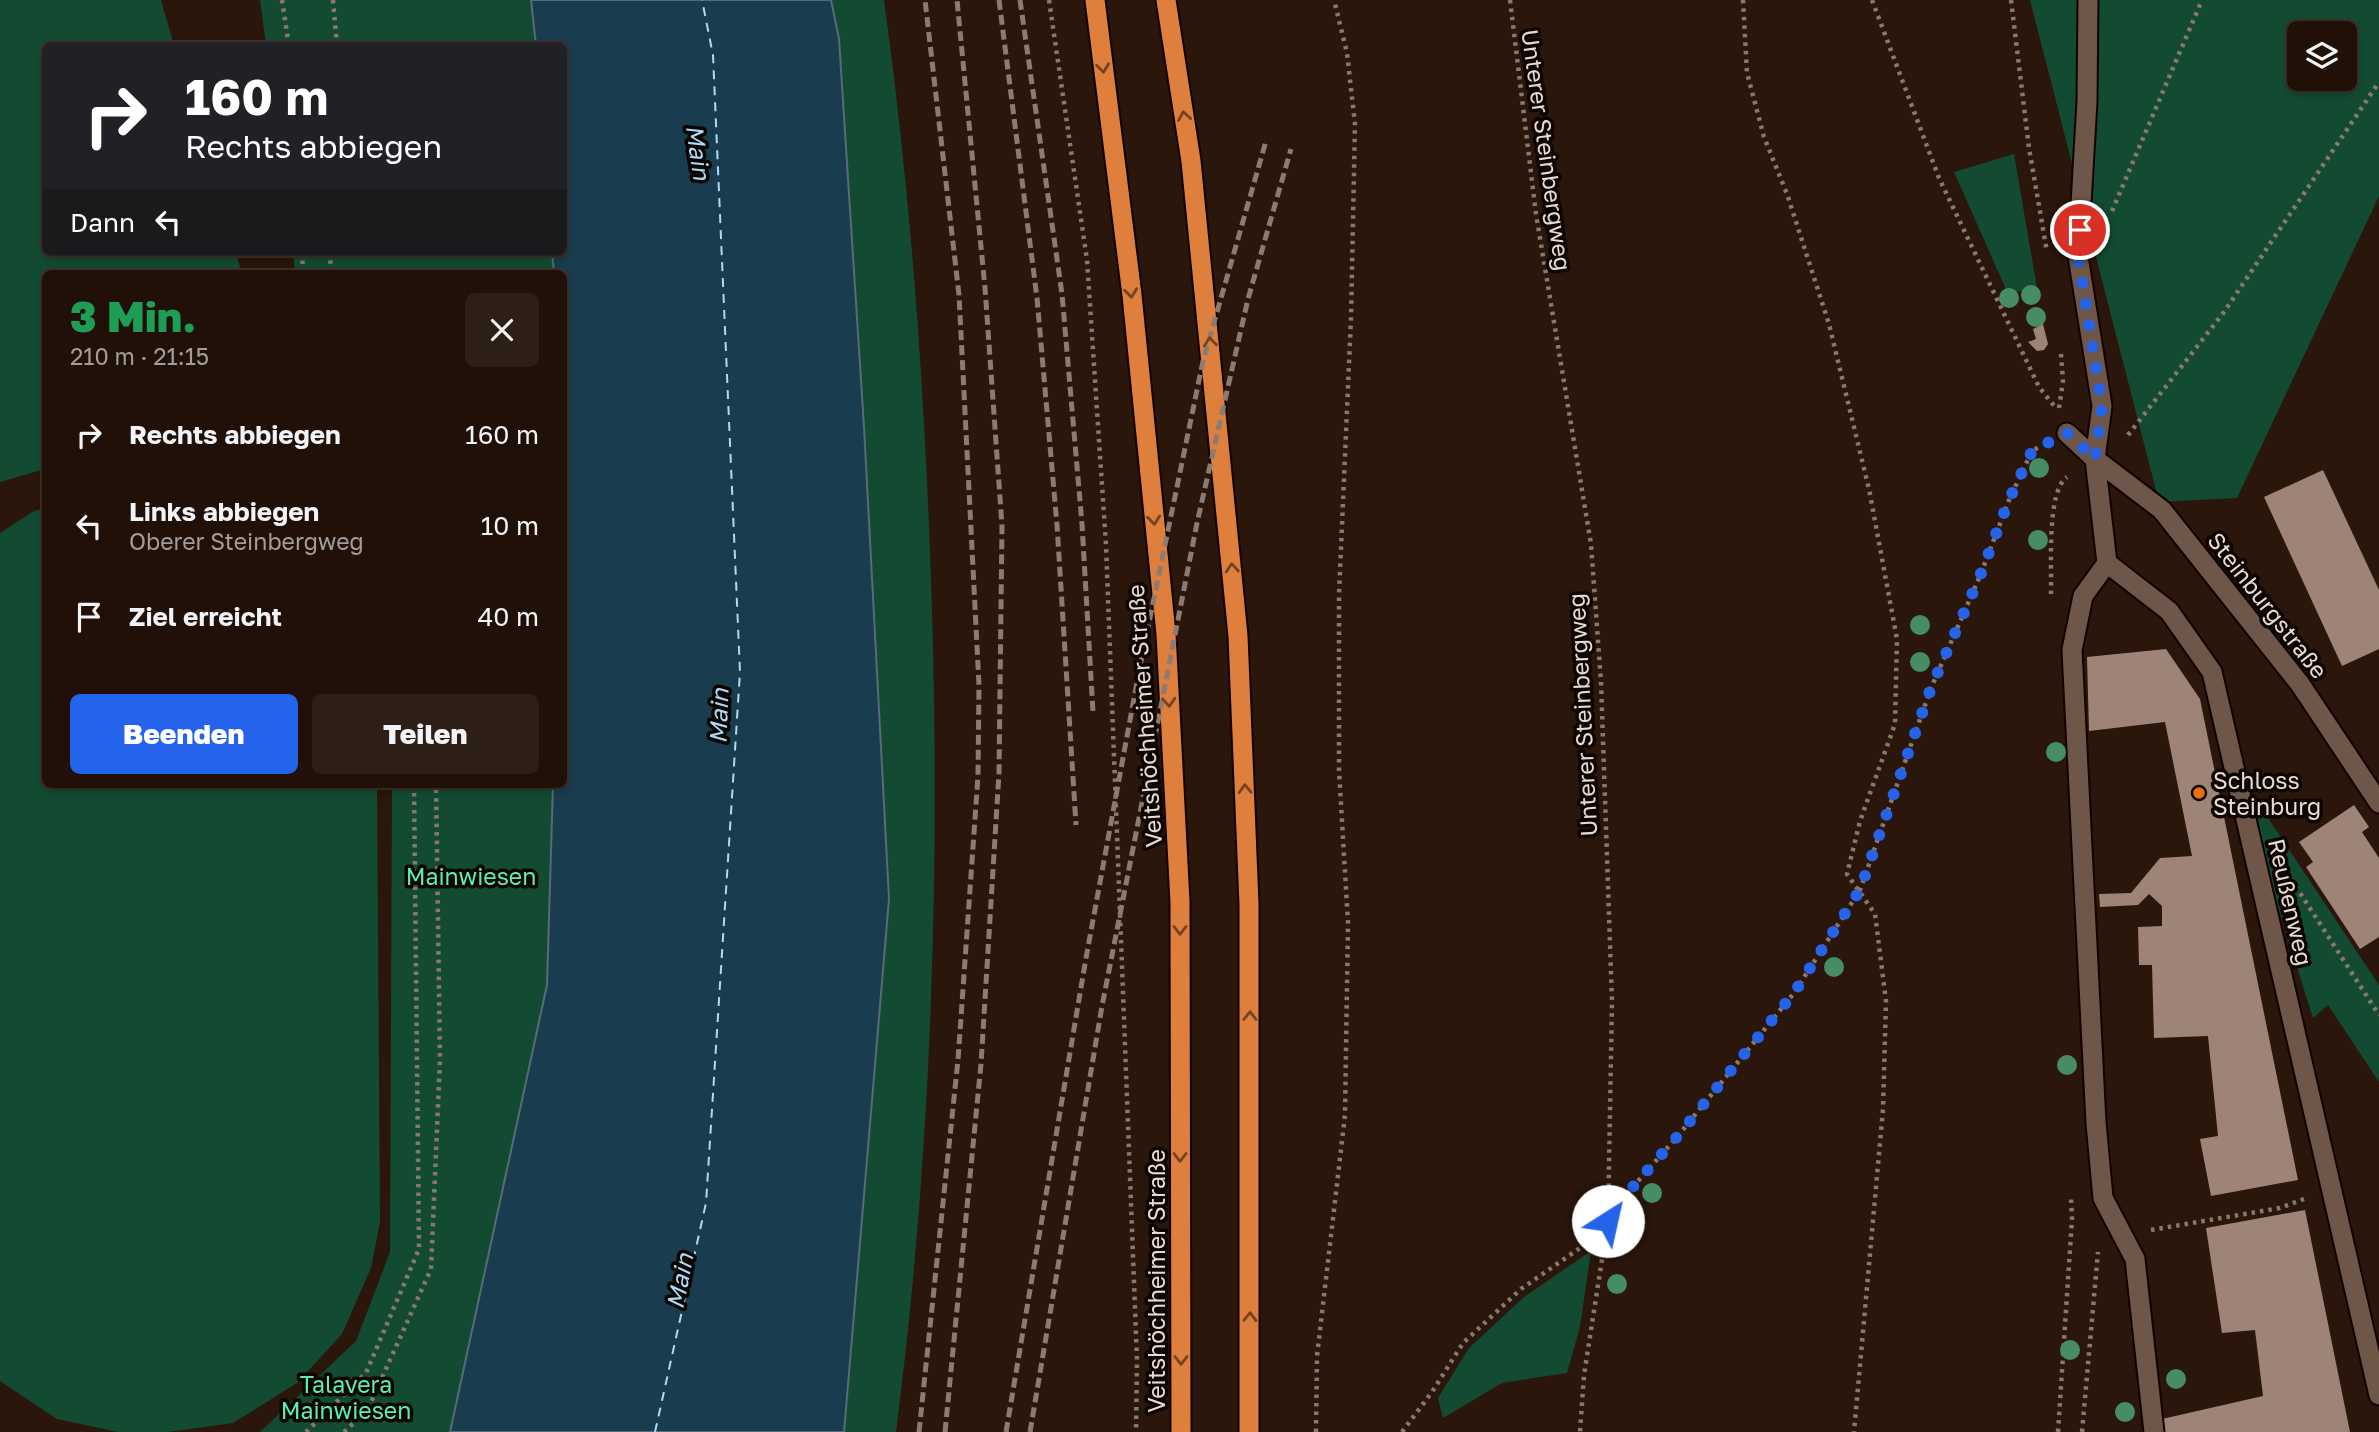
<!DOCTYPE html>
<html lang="de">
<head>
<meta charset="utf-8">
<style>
	:root { --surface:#201008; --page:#2d1e16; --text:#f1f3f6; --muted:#a29d9c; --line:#3d3029; --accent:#2563eb }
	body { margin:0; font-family:"Golos Text",sans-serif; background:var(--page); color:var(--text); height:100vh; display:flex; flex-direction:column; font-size:26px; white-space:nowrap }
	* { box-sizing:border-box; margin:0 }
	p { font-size:23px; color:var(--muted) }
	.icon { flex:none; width:38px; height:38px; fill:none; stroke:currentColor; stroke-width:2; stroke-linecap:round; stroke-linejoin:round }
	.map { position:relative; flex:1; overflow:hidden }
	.drawer { position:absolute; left:42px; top:270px; width:525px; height:518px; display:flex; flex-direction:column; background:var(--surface); border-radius:10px; box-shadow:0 4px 10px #0003,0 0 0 2px var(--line) }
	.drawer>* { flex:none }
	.top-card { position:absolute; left:42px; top:42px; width:525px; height:214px; border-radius:10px; box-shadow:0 4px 10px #0003,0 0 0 2px var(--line); background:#202124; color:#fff; overflow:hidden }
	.buttons { position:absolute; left:2287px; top:21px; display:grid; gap:14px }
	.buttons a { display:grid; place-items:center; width:70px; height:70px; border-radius:10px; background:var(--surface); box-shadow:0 4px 10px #0003,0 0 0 2px var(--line); font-size:35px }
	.pin { position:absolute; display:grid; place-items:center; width:60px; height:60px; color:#fff; margin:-30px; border:4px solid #fff; border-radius:50%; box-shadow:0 2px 7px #0007 }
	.me { position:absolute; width:77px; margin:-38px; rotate:35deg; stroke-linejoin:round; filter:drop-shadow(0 0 5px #0008) }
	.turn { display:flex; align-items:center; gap:24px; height:147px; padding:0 28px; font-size:32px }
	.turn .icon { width:91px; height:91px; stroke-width:2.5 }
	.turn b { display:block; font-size:49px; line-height:60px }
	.then { display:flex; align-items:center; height:66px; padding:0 28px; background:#0003; gap:14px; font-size:26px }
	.round { display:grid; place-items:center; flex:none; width:74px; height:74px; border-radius:10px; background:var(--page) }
	.summary { display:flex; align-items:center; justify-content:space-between; height:119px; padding:0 28px }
	h1 { font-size:42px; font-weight:800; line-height:52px; color:#1e9e55 }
	.cta { display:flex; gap:14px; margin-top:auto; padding:14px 28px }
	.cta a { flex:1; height:80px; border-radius:10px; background:var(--accent); color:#fff; font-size:28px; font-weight:800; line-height:80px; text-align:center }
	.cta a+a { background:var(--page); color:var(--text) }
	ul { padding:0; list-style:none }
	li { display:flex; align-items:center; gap:21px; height:91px; padding:0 28px }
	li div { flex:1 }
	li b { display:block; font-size:26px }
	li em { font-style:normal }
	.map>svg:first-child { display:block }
	.green { fill:#134b32; fill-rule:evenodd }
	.water { fill:#193c4e; stroke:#576c76; stroke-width:2 }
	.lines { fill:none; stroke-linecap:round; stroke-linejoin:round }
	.ferry { stroke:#abdcf7; stroke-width:2; stroke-dasharray:9 7; stroke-linecap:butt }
	.building { fill:#9e8476 }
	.service-casing { stroke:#110300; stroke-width:23 }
	.minor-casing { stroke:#110300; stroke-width:23 }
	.trunk-casing { stroke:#110300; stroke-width:23 }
	.path { stroke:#89786e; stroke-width:4.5; stroke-dasharray:3.5 5; stroke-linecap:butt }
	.service { stroke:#6e5649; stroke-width:19 }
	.minor { stroke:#6e5649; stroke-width:19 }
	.trunk { stroke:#df7f3e; stroke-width:19 }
	.rail { stroke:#8c7b71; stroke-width:5; stroke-dasharray:10 5; stroke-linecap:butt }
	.tree { fill:#468d64 }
	.oneway { stroke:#764220 }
	.route { stroke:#2563eb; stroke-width:12; stroke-dasharray:0 21.6 }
	.food-dot { fill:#e8710a; stroke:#0c0502; stroke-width:2.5 }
	.labels { text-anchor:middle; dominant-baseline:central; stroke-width:7; stroke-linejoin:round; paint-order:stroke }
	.street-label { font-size:23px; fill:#e9dbd3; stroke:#0c0502 }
	.poi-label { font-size:23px; fill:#e9dbd3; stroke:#0c0502; text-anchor:start }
	.park-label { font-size:23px; fill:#5defad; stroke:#0c0502 }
	.water-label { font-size:24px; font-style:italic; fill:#abdcf7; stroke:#0c0502 }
</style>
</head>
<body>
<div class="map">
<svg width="2379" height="1432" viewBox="0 0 2379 1432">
	<rect width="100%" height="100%" fill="#2a160b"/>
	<path class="green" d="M0,0H161L174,45L46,46V252H235L242,273H46L45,469L0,482Z
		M260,0H531L536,45H266Z
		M831,0H884C912,202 926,407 932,611C940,885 931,1160 896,1432H844L889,899L864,427L839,39Z
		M2030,0H2379V196L2237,498L2159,502ZM2300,33H2345V79H2300Z
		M2014,154L2037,288L2008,294L1954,172Z
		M293,252H552L554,273H295Z
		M45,508L46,784H377L380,1222L371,1268L342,1334L297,1383L233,1423L168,1432H118L57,1419L0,1381V533L34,511Z
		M392,784H553L547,985L450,1432H260L356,1341L390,1252Z
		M2258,803L2379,985V1082L2328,1005L2313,1018L2254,831Z
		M1591,1251L1580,1327L1567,1373L1502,1383L1443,1418L1438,1398L1469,1348L1524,1297Z"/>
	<path class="water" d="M531,0H831L839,39L864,427L889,899L844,1432H450L547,985L553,784H564V273H554L552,252H564V46L536,45Z"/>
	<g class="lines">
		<path class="ferry" d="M655,1432L706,1203L740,672L713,55L702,0"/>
	</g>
	<path class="building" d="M2043,324L2048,344L2044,350L2037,351L2028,342L2036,339L2033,329Z
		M2323,470L2379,590V649L2342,666L2264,497Z
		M2166,649L2200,699L2298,1180L2211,1196L2200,1139L2218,1136L2208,1036L2154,1038L2152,965H2139L2138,927L2162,926V906L2149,894L2138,905L2100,907L2099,894L2131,893L2160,858L2192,856L2165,722L2089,731L2087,657Z
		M2354,805L2369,827L2362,832L2379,858V937L2360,949L2306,867L2313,862L2299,842Z
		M2305,1210L2350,1432H2163L2162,1419L2263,1396L2255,1330L2222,1333L2206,1228Z
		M1630,1219L1631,1240H1620L1619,1220Z"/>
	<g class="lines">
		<g class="service-casing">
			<path id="service" d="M2067,433L2095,459
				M2107,563L2083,596L2072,650L2096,1123L2103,1198L2135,1259L2154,1432"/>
		</g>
		<g class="minor-casing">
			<path id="minor" d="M2088,0L2087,101L2078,256L2102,406L2095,459L2107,563L2169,611L2212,672L2379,1395
				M2095,459L2162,510L2300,684L2379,803"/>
		</g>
		<g class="trunk-casing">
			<path id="trunk" d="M1095,0L1132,295L1166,634L1180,902L1181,1432
				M1166,0L1191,161L1238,636L1249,904V1432"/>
		</g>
		<path class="path" d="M282,0L289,46
			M333,0L337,46
			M1049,0L1087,260L1106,545L1137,1361L1136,1432
			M1510,0L1536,214L1591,544L1601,682L1612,1002L1608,1221L1584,1375L1580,1432
			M1743,0L1747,73L1764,137L1787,194L1829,324L1869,489L1897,639L1895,724L1860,821L1847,874L1875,914L1886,1001L1883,1109L1854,1432
			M1872,0L1939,178L2039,387L2055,407
			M2011,0L2029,148L2047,252
			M2112,211L2202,0
			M302,252L303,273
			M329,252L332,273
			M2059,408L2063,381L2061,354
			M2128,435L2224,312L2379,82
			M2051,594C2052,568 2046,492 2067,477
			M2291,879L2379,1015
			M2151,1230L2280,1208L2304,1199
			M306,1432L366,1373L419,1249L414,784
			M344,1432L367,1411L431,1269L440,1059L436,784
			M1316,1432L1317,1356L1345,1115L1348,923L1339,770V594L1351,318L1355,124L1347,53L1334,0
			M1402,1432L1432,1392L1463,1343L1521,1289L1580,1248L1608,1221L1615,1207L1677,1137L1794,993L1860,890L1931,688L1980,576L2009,500L2032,451L2041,446
			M2058,1432L2072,1219L2071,1197
			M2082,1432L2098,1252"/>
		<use href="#service" class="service"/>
		<use href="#minor" class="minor"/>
		<use href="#trunk" class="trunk"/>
		<path class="rail" d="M999,0L1037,298L1057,525L1076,825
			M1020,0L1062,294L1082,524L1093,712
			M919,1432L958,1060L978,776L979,685L959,295L925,0
			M945,1432L981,1064L999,773L1002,526L985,288L957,0
			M1006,1432L1086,958L1140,666L1203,361L1266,141
			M1030,1432L1102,1006L1197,523L1248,299L1291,149"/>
	</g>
	<g class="tree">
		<circle cx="2031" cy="295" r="10"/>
		<circle cx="2009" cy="298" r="10"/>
		<circle cx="2036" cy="317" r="10"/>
		<circle cx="2039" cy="468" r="10"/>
		<circle cx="2038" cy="540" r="10"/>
		<circle cx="1920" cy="625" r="10"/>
		<circle cx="1920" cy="662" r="10"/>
		<circle cx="2056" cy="752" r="10"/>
		<circle cx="1834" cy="967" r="10"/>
		<circle cx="2067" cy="1065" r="10"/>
		<circle cx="1652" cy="1193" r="10"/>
		<circle cx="1617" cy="1284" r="10"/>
		<circle cx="2070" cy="1350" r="10"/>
		<circle cx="2176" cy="1379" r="10"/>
		<circle cx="2125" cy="1412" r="10"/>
	</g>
	<defs><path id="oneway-chevron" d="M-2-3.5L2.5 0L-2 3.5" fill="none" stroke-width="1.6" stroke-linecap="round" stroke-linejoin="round" transform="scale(1.75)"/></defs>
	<g class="oneway">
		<use href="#oneway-chevron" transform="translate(1103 68) rotate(83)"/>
		<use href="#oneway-chevron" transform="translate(1184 116) rotate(-99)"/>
		<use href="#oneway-chevron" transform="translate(1131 293) rotate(83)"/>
		<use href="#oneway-chevron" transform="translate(1210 342) rotate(-96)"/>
		<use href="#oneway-chevron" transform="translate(1154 520) rotate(84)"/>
		<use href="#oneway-chevron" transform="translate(1232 568) rotate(-95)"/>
		<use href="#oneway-chevron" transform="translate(1169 702) rotate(87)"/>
		<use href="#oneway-chevron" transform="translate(1245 789) rotate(-92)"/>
		<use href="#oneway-chevron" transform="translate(1180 930) rotate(90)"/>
		<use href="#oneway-chevron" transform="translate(1250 1016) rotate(-90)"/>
		<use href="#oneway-chevron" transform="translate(1180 1157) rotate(90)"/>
		<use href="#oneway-chevron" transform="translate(1250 1317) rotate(-89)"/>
		<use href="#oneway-chevron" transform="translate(1181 1360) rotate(90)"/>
	</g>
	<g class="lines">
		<path class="route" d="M1608,1221L1615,1207L1677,1137L1794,993L1860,890L1931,688L1980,576L2009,500L2032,451L2067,433L2095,459L2102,406L2078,256L2080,230"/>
	</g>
	<circle class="food-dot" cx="2199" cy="793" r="7"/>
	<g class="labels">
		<g class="street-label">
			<text transform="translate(1547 150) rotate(82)">Unterer Steinbergweg</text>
			<text transform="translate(2268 605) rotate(52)">Steinburgstraße</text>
			<text transform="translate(1582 715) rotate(-93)">Unterer Steinbergweg</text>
			<text transform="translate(1144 716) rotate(-94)">Veitshöchheimer Straße</text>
			<text transform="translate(2291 902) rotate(77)">Reußenweg</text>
			<text transform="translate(1156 1281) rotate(-90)">Veitshöchheimer Straße</text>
		</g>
		<g class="poi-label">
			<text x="2213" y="780">Schloss<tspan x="2213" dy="26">Steinburg</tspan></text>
		</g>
		<g class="park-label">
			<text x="471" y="876">Mainwiesen</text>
			<text x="346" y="1384">Talavera<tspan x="346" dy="26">Mainwiesen</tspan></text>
		</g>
		<g class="water-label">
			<text transform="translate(699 152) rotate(82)">Main</text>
			<text transform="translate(718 716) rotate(-88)">Main</text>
			<text transform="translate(679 1281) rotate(-79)">Main</text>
		</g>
	</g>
</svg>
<div class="buttons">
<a><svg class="icon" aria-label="layers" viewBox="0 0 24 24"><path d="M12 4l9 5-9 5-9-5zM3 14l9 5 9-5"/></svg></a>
</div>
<div class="pin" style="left:2080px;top:230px;background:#d93025"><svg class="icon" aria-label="arrive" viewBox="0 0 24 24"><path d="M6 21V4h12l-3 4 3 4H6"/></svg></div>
<svg class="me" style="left:1608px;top:1221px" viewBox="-20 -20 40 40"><circle r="19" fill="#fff"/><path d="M0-13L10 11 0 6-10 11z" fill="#2563eb"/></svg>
<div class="top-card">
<div class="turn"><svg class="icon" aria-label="right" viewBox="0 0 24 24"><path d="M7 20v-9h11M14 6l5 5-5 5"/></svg><div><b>160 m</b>Rechts abbiegen</div></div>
<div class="then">Dann<svg class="icon" aria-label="left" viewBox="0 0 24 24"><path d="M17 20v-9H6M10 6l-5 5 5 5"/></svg></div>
</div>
<section class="drawer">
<div class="summary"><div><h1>3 Min.</h1><p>210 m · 21:15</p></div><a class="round"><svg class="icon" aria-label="close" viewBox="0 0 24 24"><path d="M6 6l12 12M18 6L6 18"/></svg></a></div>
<ul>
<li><svg class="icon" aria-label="right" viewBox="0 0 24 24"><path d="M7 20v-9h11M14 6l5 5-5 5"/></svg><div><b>Rechts abbiegen</b></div><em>160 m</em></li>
<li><svg class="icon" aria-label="left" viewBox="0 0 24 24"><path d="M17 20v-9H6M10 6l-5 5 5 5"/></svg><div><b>Links abbiegen</b><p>Oberer Steinbergweg</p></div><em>10 m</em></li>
<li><svg class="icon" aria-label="arrive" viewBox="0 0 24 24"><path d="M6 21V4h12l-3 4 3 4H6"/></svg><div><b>Ziel erreicht</b></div><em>40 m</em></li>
</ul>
<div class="cta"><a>Beenden</a><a>Teilen</a></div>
</section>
</div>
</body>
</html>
